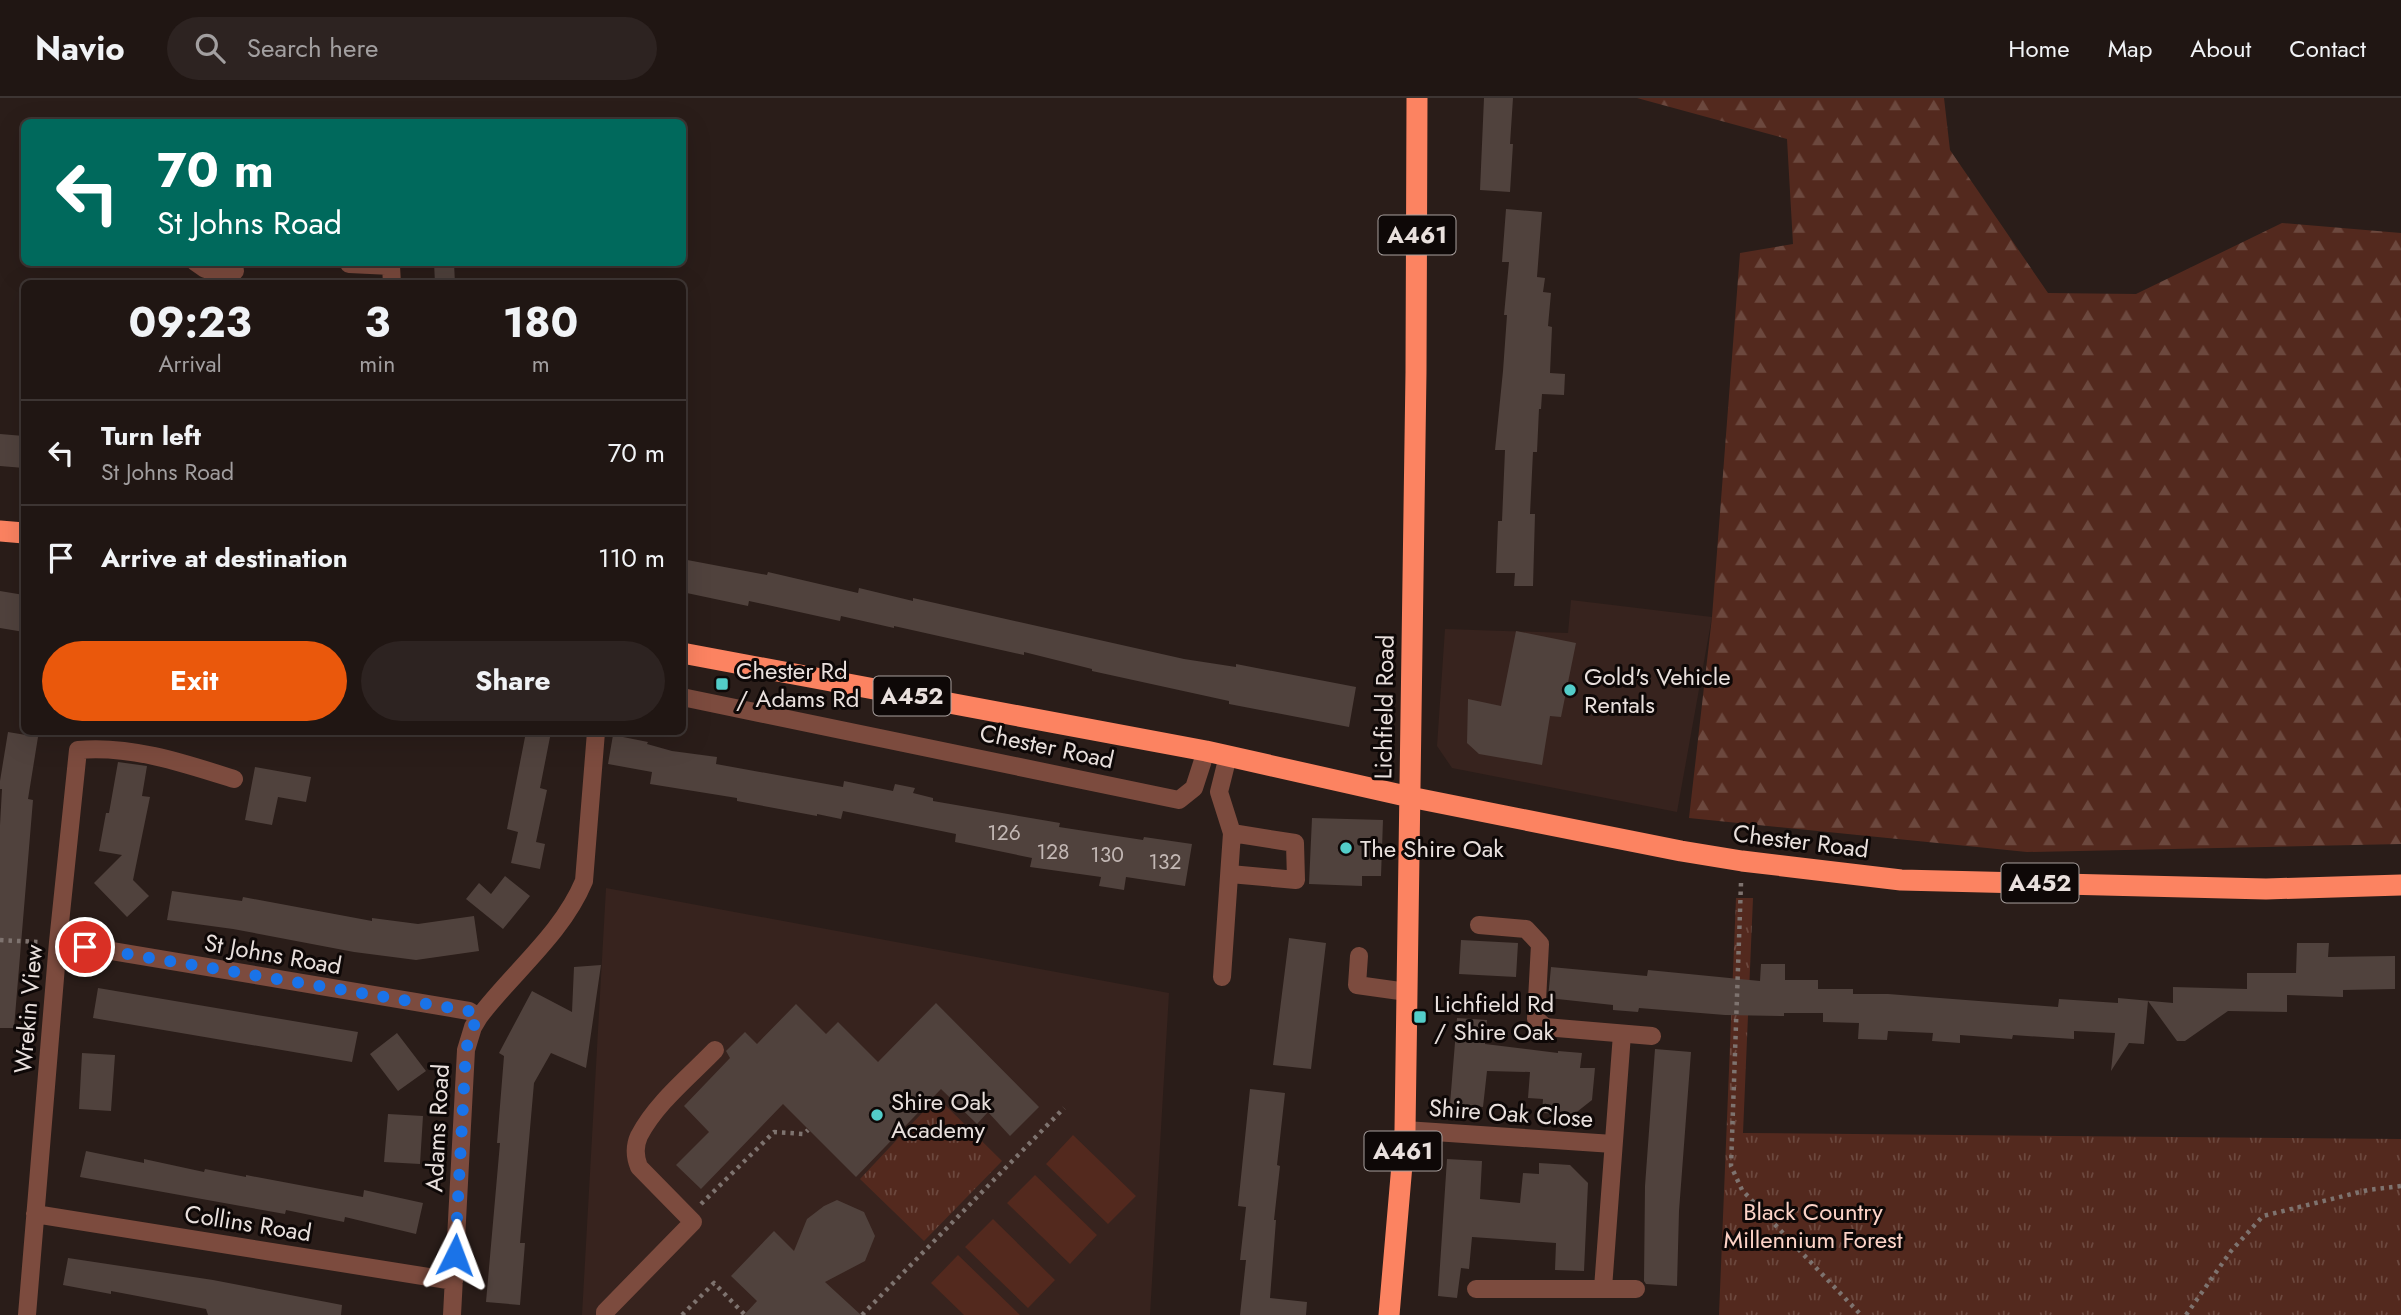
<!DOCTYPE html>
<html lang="en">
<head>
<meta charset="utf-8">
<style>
	:root { --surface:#201613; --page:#2d2321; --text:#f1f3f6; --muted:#a29fa0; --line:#3d3533; --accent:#ea580c }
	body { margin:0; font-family:Jost,sans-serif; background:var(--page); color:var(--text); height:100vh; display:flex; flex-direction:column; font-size:26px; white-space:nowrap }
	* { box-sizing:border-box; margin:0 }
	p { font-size:23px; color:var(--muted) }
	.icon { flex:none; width:38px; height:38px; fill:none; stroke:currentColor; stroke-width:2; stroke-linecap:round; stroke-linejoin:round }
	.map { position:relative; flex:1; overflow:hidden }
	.details { position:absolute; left:21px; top:182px; width:665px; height:455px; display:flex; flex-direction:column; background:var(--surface); border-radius:10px; box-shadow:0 7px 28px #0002,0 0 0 2px var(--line) }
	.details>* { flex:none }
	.guide { position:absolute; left:21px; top:21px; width:665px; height:147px; border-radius:10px; box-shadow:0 7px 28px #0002,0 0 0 2px var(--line); background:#00695c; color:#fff; overflow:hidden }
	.pin { position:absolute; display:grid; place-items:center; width:60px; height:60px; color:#fff; margin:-30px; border:4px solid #fff; border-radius:50%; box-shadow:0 2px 7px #0007 }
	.me { position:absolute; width:77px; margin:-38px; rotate:3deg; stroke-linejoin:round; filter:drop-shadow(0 0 5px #0008) }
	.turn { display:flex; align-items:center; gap:24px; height:147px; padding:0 21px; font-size:32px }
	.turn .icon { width:91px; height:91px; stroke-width:2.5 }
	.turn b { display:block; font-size:49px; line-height:60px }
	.eta { display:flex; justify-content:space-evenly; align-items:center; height:119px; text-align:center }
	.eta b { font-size:42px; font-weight:700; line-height:49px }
	.primary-button { display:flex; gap:14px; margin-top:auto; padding:14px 21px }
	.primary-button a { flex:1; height:80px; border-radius:42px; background:var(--accent); color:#fff; font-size:28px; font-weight:700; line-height:80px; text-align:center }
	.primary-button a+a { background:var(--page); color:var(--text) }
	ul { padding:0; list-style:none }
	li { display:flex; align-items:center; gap:21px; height:105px; padding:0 21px; border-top:2px solid var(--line) }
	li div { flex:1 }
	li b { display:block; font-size:26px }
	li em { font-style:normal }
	header { display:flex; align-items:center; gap:42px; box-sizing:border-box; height:98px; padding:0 35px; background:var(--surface); border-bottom:2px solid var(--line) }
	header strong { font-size:33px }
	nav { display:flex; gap:38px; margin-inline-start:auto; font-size:24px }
	.search { width:490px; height:63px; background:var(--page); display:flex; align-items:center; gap:18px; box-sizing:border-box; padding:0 24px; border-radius:38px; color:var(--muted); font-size:26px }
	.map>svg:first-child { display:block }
	.built { fill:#37231e }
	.forest { fill:url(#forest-firs) }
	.park { fill:url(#park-tufts) }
	.pitch { fill:#53291e }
	.building { fill:#50423d }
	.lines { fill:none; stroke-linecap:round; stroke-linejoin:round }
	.path { stroke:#7e736f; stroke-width:4.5; stroke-dasharray:3.5 5; stroke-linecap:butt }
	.minor { stroke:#7c4b3e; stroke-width:18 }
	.highway { stroke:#fc8361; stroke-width:21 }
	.route { stroke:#1a73e8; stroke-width:12; stroke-dasharray:0 21.6 }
	.poi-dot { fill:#53cdc9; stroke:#0e0807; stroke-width:2.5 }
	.labels { text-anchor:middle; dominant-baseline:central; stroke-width:6; stroke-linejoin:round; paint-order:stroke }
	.number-label { font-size:21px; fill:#c3b8b5 }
	.shield { fill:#0e0807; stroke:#a79f9d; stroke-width:2 }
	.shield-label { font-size:23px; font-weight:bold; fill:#e9e0dd }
	.poi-label { font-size:24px; fill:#e9e0dd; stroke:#0e0807; text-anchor:start }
	.street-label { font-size:24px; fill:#e9e0dd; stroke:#0e0807 }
	.park-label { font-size:24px; fill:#fdd3c7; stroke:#0e0807 }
</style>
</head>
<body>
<header>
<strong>Navio</strong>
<div class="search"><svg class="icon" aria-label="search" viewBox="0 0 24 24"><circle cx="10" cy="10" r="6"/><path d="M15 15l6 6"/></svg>Search here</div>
<nav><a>Home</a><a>Map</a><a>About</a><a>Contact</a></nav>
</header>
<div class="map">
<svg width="2401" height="1217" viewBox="0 0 2401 1217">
	<defs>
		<pattern id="forest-firs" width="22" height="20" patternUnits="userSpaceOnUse" patternTransform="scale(1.75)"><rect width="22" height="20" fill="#53291e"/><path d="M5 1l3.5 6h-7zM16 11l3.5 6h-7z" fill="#6c483e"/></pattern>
		<pattern id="park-tufts" width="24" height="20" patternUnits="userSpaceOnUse" patternTransform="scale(1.75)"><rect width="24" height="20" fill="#53291e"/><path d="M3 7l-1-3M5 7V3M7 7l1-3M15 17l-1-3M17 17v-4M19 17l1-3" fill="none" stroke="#6c483e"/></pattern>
	</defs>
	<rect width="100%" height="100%" fill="#2a1d19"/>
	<path class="built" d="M1571,502L1712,519L1677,714L1452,670L1437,648L1445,531L1568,535Z
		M606,790L1169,895L1150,1217H582Z"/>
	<path class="forest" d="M1637,0H1944L1950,52L2048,195L2136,196L2282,125L2401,135V746L2027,754L1689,720L1712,519L1740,155L1793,146L1787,41Z"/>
	<path class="park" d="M1736,800H1753L1743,1035L2401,1041V1217H1719Z
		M937,999L1002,1063L924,1143L860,1081Z"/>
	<path class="pitch" d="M1073,1037L1136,1098L1108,1126L1046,1066Z
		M1035,1077L1097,1137L1070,1166L1007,1105Z
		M993,1121L1055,1182L1028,1210L965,1149Z
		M958,1157L1020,1217H964L931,1185Z"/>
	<path class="building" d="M1484,0H1513L1510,46H1513L1510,94L1480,92Z
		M1506,111L1542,114L1537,179L1545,180L1543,194L1551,195L1548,228L1552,229L1550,275L1565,276L1564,297L1542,296L1541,311H1539L1537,354H1533L1530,416H1535L1533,488H1514L1515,475H1496L1498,423H1502L1505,352H1495L1503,273L1507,217H1504L1509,164H1502Z
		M434,164H454L455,186H435Z
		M0,336L24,338V370L0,368Z
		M682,461L767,477L768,474L858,495L859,490L913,503V500L1184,561L1236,569V566L1356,589L1349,629L1229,606V603L1092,573V571L1024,554V557L894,528V530L841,518L840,523L749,503L748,508L682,494Z
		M0,493L24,497V534L0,530Z
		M1516,533L1576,545L1561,619L1550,618L1542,667L1479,656L1467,645L1468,601L1501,608Z
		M8,634L38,639L28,701L33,702L14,930H0V727L2,691H0V683Z
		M526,634H551L540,690L547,692L536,744L545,746L540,771L511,765L518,734L507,731Z
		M613,637L648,644L647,646L672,653L717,659L716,666L843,689L844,683L893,693L895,686L915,690L913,695L933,700V703L1060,725L1059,729L1143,742L1144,739L1192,746L1185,788L1126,779L1124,792L1099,788L1101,779L1030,769L1032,760L955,744L956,736L843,713L841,721L817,716V718L737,703V700L650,686L652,674L608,666Z
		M118,664L147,668L142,698L150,699L133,782L149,798L127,819L94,785L122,757L99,753L106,715H109Z
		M255,669L311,679L306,704L278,699L272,727L245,722Z
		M1312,720L1383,722L1381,778H1362V788L1309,786Z
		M505,778L530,798L503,831L466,801L479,785L491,796Z
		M172,793L242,803L243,799L372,823V820L418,826L474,818L479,853L416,862L354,854L233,831L167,822Z
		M1289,840L1326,845L1311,971L1273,967Z
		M1461,842L1518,845L1516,879L1459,876Z
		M2297,845H2329L2328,859L2395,858V891L2343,892V899L2287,897V914L2228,913L2185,943H2177L2148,903L2144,946L2129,945L2111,973L2115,935L2074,933V941L2013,937L2012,941L1960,937V945L1932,943L1933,935L1888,933L1887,942L1858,941L1859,925L1823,924V915H1784V918L1725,917L1639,910L1638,914L1613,912V907L1548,900L1551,869L1647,878L1648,872L1760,883L1761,866H1785V882H1818V891H1853V896H1888L2058,909L2059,901L2118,905V900L2173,905V889L2247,891V875H2296Z
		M601,867L586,970L551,955L534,985L520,1145H525L520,1207L486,1204L500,1045H497L504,958L499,955L532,893L572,914L574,869Z
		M98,890L358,934L352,964L93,920Z
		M936,905L1039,1009L1010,1038L988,1014L977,1026L941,991L856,1079L783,1006L701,1091L676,1067L709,1034L684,1008L730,960L726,953L745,934L757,946L796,906L826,936L838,924L878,964Z
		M1457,920L1487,922L1485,946L1558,955V953L1582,955L1580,970H1595L1592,1002L1573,1017L1542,1015L1543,1001L1528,1000L1530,974L1487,973L1483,1009L1450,1006Z
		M397,935L426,973L398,993L370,956Z
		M1655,951L1691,954L1679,1113L1677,1188L1646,1186L1644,1183L1645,1088Z
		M82,955L115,957L111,1013L79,1011Z
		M1250,991L1285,995L1277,1067L1280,1068L1274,1122H1276L1270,1200L1307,1204L1306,1217H1240L1246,1162H1240L1246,1109L1238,1108Z
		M388,1016L423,1018L420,1066L384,1064Z
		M86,1053L144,1065V1061L204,1074L205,1071L246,1079V1077L363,1099L364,1092L423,1105L416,1136L345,1119L344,1124L286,1112L285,1116L80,1079Z
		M1447,1061L1482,1063L1480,1101L1520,1105L1523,1075L1539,1076V1065L1570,1067L1588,1085L1584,1173L1555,1172L1556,1145L1472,1139L1469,1171L1461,1170L1457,1200L1438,1198Z
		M837,1102L864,1114L875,1138L865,1163L825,1184L861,1217H744L757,1203L731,1178L774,1133L794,1153L807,1121L824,1108Z
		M68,1160L213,1182L342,1207L341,1217H208L206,1211L111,1193V1196L63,1187Z"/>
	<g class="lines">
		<path class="path" d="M1741,785L1731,1068L1742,1092L1861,1217
			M0,842L38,844
			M701,1106L774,1034L804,1036L808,1032
			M682,1217L714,1185L745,1217
			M862,1217L1064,1010
			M2186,1217L2231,1153L2263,1118L2368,1092L2401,1088"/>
		<path class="minor" d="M195,164L205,171L235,173
			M349,166L391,168L392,186
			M682,599L1179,702L1194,690L1206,653
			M1230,776L1296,782L1295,745L1232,735
			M1479,827L1526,831L1540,846L1536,921L1545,929L1652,938
			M58,844L469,913L479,919
			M1359,858L1357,887L1407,894
			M1222,879L1232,735L1219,694L1228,658
			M1405,1032L1613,1046
			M35,1116L454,1183
			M1603,1190L1622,936
			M1476,1191H1636
			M27,1217L58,844L78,652C130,647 184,665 234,681
			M452,1217L466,952L473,929L479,919C513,874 562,836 584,783L596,634
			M605,1217V1214L693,1124L639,1069C635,1059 634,1049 639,1038C656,1005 690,978 715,952"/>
		<path class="highway" d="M0,433L24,435
			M682,555L1206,653L1410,699L1681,753L1742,763L1901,782L2266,791L2401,787
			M1389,1217L1405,1032L1416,274L1417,0"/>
	</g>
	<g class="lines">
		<path class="route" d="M85,849L469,913L479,919L473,929L466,951L455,1157"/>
	</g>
	<g class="poi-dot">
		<rect x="715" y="579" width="14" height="14" rx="3.5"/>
		<circle cx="1570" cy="592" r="7"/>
		<circle cx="1346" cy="750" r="7"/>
		<rect x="1413" y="912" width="14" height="14" rx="3.5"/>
		<circle cx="877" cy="1017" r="7"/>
	</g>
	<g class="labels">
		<g class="number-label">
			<text x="1004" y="735">126</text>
			<text x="1053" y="754">128</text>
			<text x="1107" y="757">130</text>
			<text x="1165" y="764">132</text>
		</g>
		<g class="shield">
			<rect x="1378.5" y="117.5" width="77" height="39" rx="5"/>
			<rect x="873.5" y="578.5" width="77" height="39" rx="5"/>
			<rect x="2001.5" y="765.5" width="77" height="39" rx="5"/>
			<rect x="1364.5" y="1033.5" width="77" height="39" rx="5"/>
		</g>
		<g class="shield-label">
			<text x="1417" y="137">A461</text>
			<text x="912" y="598">A452</text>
			<text x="2040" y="785">A452</text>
			<text x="1403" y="1053">A461</text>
		</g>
		<g class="poi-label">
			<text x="736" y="572">Chester Rd<tspan x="736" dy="28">/ Adams Rd</tspan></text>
			<text x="1584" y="578">Gold's Vehicle<tspan x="1584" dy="28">Rentals</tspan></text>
			<text x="1360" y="750">The Shire Oak</text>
			<text x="1434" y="905">Lichfield Rd<tspan x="1434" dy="28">/ Shire Oak</tspan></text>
			<text x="891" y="1003">Shire Oak<tspan x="891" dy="28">Academy</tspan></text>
		</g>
		<g class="street-label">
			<text transform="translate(1384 609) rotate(-89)">Lichfield Road</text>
			<text transform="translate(1047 648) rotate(12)">Chester Road</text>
			<text transform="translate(1801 743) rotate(7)">Chester Road</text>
			<text transform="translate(273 856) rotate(10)">St Johns Road</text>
			<text transform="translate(28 911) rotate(-85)">Wrekin View</text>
			<text transform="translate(1511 1015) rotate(4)">Shire Oak Close</text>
			<text transform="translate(437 1030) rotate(-87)">Adams Road</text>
			<text transform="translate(248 1125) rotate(9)">Collins Road</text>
		</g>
		<g class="park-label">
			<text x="1813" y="1113">Black Country<tspan x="1813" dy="28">Millennium Forest</tspan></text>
		</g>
	</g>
</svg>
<div class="pin" style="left:85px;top:849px;background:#d93025"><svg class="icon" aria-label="arrive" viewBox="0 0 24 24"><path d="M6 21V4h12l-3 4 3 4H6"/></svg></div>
<svg class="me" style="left:455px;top:1157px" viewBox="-20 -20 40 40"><path d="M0-17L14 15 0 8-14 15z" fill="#1a73e8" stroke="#fff" stroke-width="4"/></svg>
<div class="guide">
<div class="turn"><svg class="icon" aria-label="left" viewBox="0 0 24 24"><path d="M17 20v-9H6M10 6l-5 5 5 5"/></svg><div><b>70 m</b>St Johns Road</div></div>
</div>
<section class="details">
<div class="eta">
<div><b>09:23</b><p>Arrival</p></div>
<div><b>3</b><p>min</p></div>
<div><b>180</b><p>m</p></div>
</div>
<ul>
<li><svg class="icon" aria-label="left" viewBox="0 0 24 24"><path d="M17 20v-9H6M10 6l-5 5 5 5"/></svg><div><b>Turn left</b><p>St Johns Road</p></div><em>70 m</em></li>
<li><svg class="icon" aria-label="arrive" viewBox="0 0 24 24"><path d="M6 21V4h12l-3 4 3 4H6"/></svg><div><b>Arrive at destination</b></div><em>110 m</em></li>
</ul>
<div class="primary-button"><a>Exit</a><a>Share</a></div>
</section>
</div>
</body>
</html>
